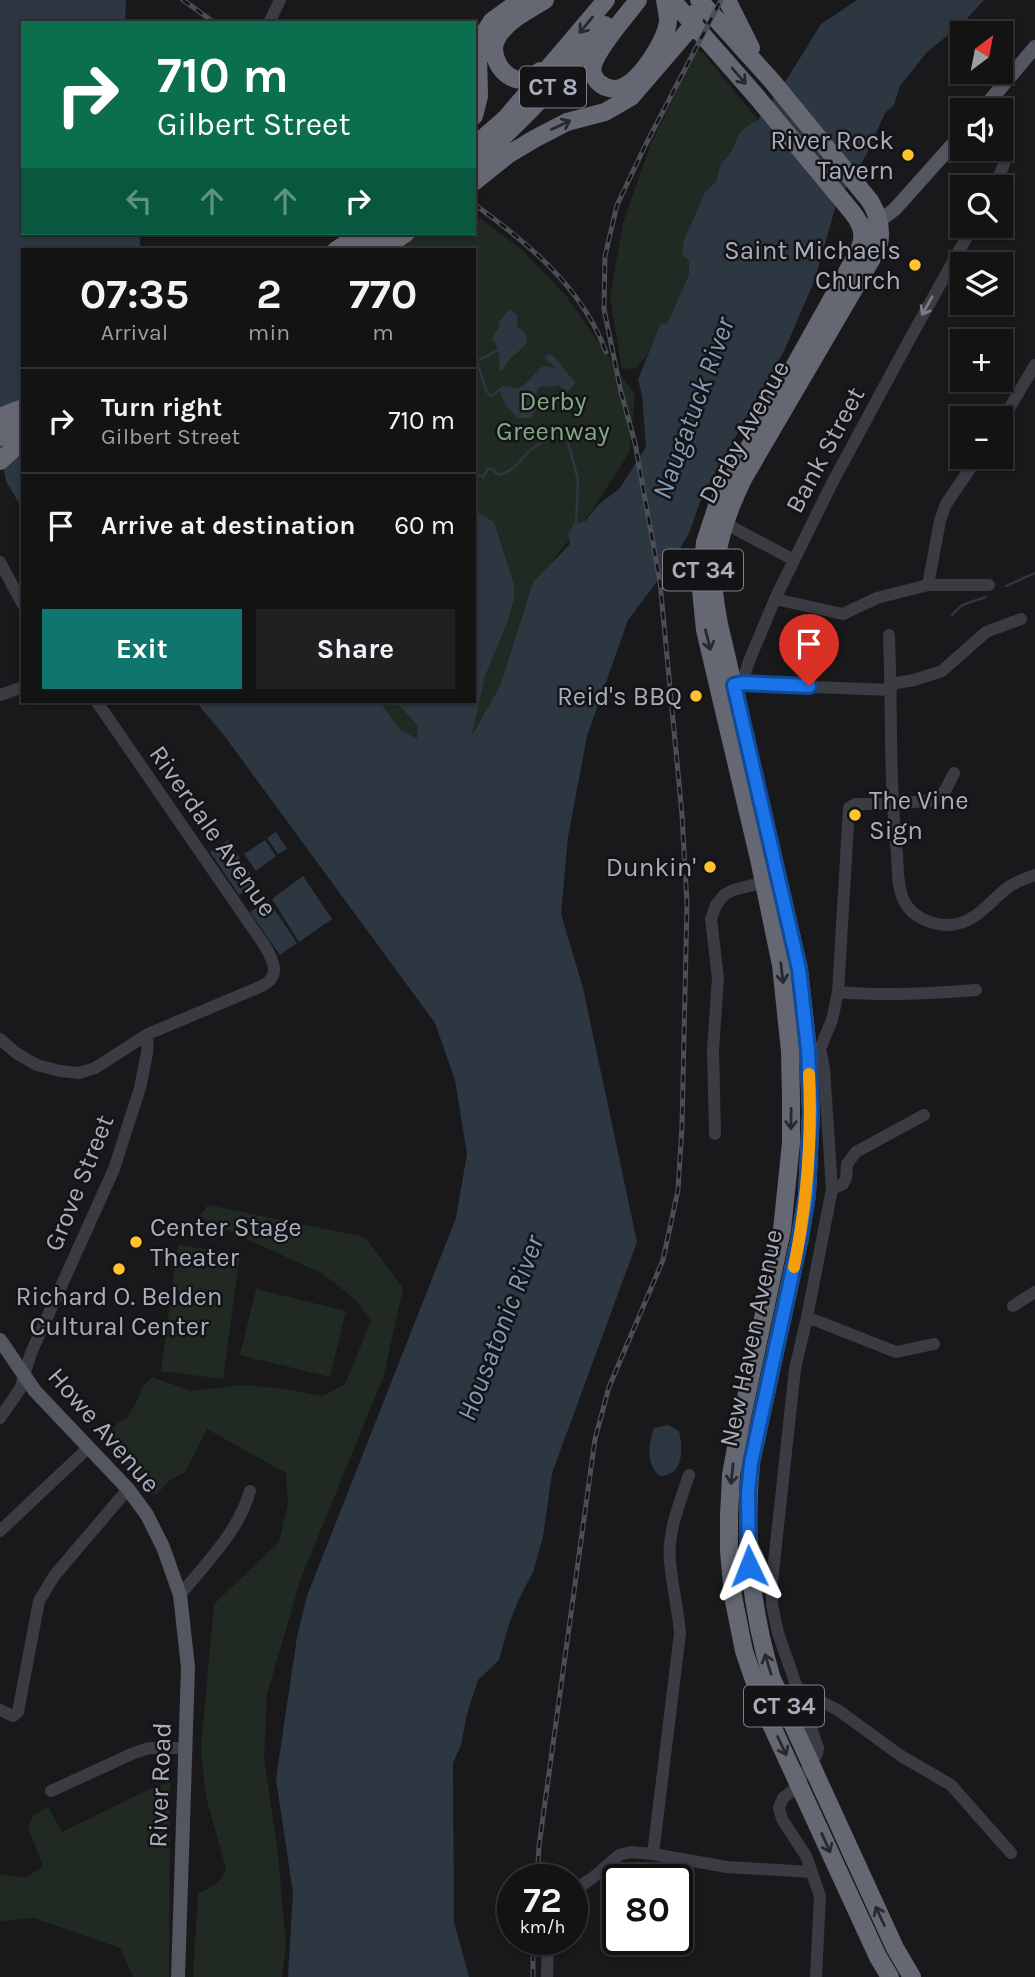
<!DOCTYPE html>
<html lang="en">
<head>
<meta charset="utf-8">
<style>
	:root { --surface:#131314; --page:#202022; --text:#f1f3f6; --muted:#9d9ea0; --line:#323234; --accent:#0f766e }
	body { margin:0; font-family:Karla,sans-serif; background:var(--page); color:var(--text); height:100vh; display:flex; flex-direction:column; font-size:26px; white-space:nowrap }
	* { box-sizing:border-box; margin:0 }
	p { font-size:23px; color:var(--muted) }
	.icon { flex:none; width:38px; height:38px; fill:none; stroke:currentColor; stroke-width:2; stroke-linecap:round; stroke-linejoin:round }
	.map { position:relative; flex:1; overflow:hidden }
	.side { position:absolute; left:21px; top:248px; width:455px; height:455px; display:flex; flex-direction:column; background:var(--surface); border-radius:0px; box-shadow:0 2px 5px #0004,0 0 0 2px var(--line) }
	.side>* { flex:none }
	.banner { position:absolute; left:21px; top:21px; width:455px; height:214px; border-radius:0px; box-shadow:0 2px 5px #0004,0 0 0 2px var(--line); background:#0b6e4f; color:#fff; overflow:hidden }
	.needle { width:46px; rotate:32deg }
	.controls { position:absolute; left:950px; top:21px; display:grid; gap:14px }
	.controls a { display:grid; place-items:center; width:63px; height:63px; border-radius:0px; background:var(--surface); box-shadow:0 2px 5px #0004,0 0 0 2px var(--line); font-size:35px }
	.speed { position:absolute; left:497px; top:1864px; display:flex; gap:14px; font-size:35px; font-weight:700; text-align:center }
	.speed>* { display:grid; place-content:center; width:91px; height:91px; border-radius:50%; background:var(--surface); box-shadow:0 2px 5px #0004,0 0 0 2px var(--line); line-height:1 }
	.speed small { font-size:18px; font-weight:400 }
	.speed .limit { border:4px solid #111; border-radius:10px; background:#fff; color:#111 }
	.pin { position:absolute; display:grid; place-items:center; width:60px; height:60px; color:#fff; margin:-72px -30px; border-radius:50% 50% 50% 0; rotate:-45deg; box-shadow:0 0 7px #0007 }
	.pin .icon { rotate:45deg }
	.me { position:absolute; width:77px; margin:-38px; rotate:358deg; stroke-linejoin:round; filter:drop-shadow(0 0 5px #0008) }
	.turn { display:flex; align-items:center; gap:24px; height:147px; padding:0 21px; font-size:32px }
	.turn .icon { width:91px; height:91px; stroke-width:2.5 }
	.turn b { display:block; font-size:49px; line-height:60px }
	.lanes { display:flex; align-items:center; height:66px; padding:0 21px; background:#0003; justify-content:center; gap:35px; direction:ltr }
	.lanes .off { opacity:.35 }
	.eta { display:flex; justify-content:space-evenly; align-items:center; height:119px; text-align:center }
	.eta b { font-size:42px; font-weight:700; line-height:49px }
	.button { display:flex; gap:14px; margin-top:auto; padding:14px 21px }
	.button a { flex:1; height:80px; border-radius:0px; background:var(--accent); color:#fff; font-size:28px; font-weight:700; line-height:80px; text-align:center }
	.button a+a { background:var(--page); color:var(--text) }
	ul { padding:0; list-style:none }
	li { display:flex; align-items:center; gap:21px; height:105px; padding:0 21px; border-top:2px solid var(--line) }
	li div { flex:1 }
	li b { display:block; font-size:26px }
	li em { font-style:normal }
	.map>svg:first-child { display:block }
	.green { fill:#202a22 }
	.water { fill:#2d3741 }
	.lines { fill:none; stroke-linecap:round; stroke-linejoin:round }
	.stream { stroke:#2d3741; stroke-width:2.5 }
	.minor { stroke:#3b3c43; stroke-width:12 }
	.major { stroke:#555760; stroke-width:14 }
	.highway { stroke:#656872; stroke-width:18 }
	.rail-casing { stroke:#4c4e56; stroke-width:5 }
	.rail { stroke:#141416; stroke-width:2.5; stroke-dasharray:8; stroke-linecap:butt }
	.oneway { stroke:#28292d }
	.oneway2 { stroke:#787b86 }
	.route-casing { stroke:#114b97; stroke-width:18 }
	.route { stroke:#1a73e8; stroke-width:12 }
	.slow { stroke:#f59e0b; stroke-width:12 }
	.poi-dot { fill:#ffc42d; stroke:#141416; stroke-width:2.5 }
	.labels { text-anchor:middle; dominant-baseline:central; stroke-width:5; stroke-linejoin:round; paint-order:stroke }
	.shield { fill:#141416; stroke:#7d808a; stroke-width:2 }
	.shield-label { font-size:24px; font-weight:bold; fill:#aaaebc }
	.poi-label { font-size:26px; fill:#aaaebc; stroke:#141416; text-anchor:end }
	.park-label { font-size:26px; fill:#7fa984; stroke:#141416 }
	.street-label { font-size:26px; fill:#aaaebc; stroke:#141416 }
	.water-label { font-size:28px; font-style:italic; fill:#7e9bba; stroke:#141416 }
</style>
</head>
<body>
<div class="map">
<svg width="1035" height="1977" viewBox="0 0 1035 1977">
	<rect width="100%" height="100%" fill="#19191b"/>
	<path class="green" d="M697,50L703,53L758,120L747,126L739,134L730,154L721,163L716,182L705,192L690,226L683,243L682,255L689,260V274L669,320L665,324H660L647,355L636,368L622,369L610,298L623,223L650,146Z
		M474,214L520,248L567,297L635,395L629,453L591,512L540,577L533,582L500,686L470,738L485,676L508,621L514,601V584L494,522L474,510V250H395L418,233H474Z
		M380,702H396L418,726V738L400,730Z
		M208,1205L365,1237L403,1288L383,1378L301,1578L267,1694L264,1758L277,1846L286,1944L282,1977H193L198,1894C209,1888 223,1882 226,1869L206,1797L201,1748L214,1604L279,1542L288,1504L286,1473L207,1429L185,1472L169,1481L157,1494L150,1493L104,1440L118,1422L126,1419L137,1401L142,1388L152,1377L191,1391L245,1385L286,1389L323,1396L345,1384L371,1321L356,1300L323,1274L199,1217Z
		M178,1245L240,1254L223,1379L161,1371Z
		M256,1289L346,1311L330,1377L240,1355Z
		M170,1782L169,1977H133L120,1948L34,1918L0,1921V1874L26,1878L43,1866L28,1827L33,1815L48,1807L62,1832L145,1791Z"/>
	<path class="water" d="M0,0H126L125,23H23V233H139L141,250H23V510L6,481L0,449Z
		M857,0H984L961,25L927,52L900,86L894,105L885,113L866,155L836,205L814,282L784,351L709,484L700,502L690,531L674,559L628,620L587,736L568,837L561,914L583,988L637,1242L552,1473L543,1537L533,1572L518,1601L509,1624L499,1660L478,1680L467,1714L461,1745L453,1763L454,1922L469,1977H288L293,1893L276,1779L297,1637L307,1596L456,1218L467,1154L455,1080L435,1023L226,738L196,702H380L400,730L417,738L418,726L396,702H474V510L494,522L514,584V600L508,621L485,676L472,735L500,686L533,582L570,544L568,533L573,525L585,521L598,505L620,488L646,447L642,395L638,380L660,324H665L669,320L689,274V261L682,255L683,243L690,226L705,192L716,182L721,163L730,154L739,134L747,126L758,120L787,79L821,24Z
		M510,309L517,315V326C536,341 525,345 512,357C508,361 505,366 502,371L499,369C500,359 500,347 492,340L493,335L499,328V322Z
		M550,354C562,362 565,373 576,382L567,393L558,385L552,387L541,386C533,393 536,401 536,411L530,418H518L506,406L500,391L503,387L508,386L515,389C528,386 532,374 543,366L553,368L554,366L544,358L547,355Z
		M276,832L287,849L278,854L267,838Z
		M228,840L257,884L239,895L210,852Z
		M265,840L276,856L256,871L244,854Z
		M303,876L332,919L299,942L272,899Z
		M268,900L297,943L280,955L250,912Z
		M668,1425L679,1431C683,1449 684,1475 660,1476C646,1465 648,1444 654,1428Z"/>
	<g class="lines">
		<path class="stream" d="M474,352L486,390L491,396L503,387
			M479,360L498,350
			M474,476L478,475L483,477L488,469H492L498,475C517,472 522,454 537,445C545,441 555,438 564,435L567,438L578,480L576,524
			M1006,586L1035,573
			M952,615L962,605L986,597"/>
		<path class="minor" d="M269,23L280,0
			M994,187C1000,174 1012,154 1001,141
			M1001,422L1035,365
			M724,523L794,560
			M0,562L23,605
			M928,585L940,521L946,504L978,457
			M775,599L843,614L877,598L928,585H989
			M889,635C892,708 889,781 897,854C898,868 897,888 904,901C912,917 931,925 949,925C976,924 990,900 1010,886C1018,881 1027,878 1035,875
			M742,683L749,661L775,599L830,487L913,333L973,226
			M737,684L891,690
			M891,684L914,680L942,671L986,632L1021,619
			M0,695L23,687
			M838,992C884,996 929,994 976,990
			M0,1039L16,1053L37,1065L60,1071L79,1073L95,1068L148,1034L262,986C281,976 274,962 265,946L97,702
			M820,1049L832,1020L838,992L849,808L855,804H891L936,800L945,791L954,773
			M715,1134L713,1049L718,978L711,919L716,905L724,895L733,890L769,881
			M832,1189L843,1184L846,1178L847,1164L856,1152L924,1115
			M1013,1306L1035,1292
			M807,1317L896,1352L934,1344
			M0,1418L20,1389L31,1353L114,1169L140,1088L147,1053L148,1034
			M0,1531L88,1448
			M180,1595C207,1562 238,1532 250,1491
			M800,1698L824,1703L838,1710L901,1756L951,1785L1011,1853
			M0,1710L13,1716L18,1712L39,1601L54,1576L128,1489
			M51,1791L134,1753L149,1748H186
			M653,1854L680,1633C678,1609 672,1585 670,1561C667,1533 680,1502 689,1475
			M572,1892L595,1876L619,1855L631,1852L653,1854L727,1867L812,1872
			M547,1977L548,1939
			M816,1977L820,1896L806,1856L782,1819L779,1808L783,1798L792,1791L810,1765L817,1754L818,1748L778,1633L772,1605V1581L795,1369L807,1317L832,1189L824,1068L820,1049"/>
		<path class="major" d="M982,110L1035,47
			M869,225L886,216L895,209L962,134
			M0,1340L35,1391L128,1489L147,1515L163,1547L180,1595L188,1667L178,1977"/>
		<path class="highway" d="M638,0C624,19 603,41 594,62C587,79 607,94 623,87C641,79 666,41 668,21C668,14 666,7 665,0
			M672,0L756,96L852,212C863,226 866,237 857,254L718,503L705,542L701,590L705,630L759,859L781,965L790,1051L791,1099V1143L782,1230L741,1421L731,1475L729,1516V1551L733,1596L744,1651L764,1709L878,1957L890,1977
			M699,0L772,81L870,201C879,216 883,231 878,248L743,479C726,514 713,551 714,591C715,602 717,613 719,624L799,969L808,1050L811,1111L807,1195L800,1237L751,1463C744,1539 750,1606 772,1679L895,1948L912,1977
			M727,0L751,48
			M540,71C535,76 529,81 521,80C502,79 488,54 497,38C507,20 528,11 545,0
			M474,116L479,96L478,55L481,38L492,21L521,0
			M474,146L506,118L606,0
			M474,164C522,121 565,76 605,25
			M474,182L509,154L536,138L567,122L605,112L631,97L693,25L695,13
			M336,250L363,233
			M361,250L387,233
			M381,250L406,233
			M0,417L23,408
			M0,437L23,425
			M0,461L23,440"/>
		<g class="rail-casing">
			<path id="rail" d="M183,0L215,23
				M474,204C529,244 582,287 606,352
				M537,1880L539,1846L595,1439L609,1387L663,1260L678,1190L682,1126L687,904L682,815L660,582L635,443L621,392L604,309L605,256L617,205L645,146L721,0
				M533,1977V1939"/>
		</g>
		<use href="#rail" class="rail"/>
	</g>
	<defs><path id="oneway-shaft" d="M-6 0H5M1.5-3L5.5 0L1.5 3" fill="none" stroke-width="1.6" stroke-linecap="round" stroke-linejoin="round" transform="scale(1.75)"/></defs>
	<g class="oneway">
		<use href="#oneway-shaft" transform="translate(586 25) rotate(130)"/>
		<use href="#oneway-shaft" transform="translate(739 76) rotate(49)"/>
		<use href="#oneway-shaft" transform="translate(561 125) rotate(-25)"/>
		<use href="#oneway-shaft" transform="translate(708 640) rotate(76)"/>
		<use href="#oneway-shaft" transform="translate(782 973) rotate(83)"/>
		<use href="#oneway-shaft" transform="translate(791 1119) rotate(91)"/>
		<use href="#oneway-shaft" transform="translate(732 1474) rotate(96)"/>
		<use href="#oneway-shaft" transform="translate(768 1664) rotate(-107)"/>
		<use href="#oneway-shaft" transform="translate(782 1746) rotate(65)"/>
		<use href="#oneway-shaft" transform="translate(826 1843) rotate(66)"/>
		<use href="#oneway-shaft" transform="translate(880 1916) rotate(-115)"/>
	</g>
	<use class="oneway2" href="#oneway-shaft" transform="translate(927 306) rotate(119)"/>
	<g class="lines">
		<g class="route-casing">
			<path id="route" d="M749,1566L748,1493L751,1463L800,1237L807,1195L811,1111L808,1050L799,969L734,685L742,683L809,686"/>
		</g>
		<use href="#route" class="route"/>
		<path class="slow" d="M794,1267C807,1203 812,1139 809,1074"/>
	</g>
	<g class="poi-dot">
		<circle cx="908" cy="155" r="7"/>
		<circle cx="915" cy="265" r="7"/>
		<circle cx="696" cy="696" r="7"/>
		<circle cx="855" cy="815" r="7"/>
		<circle cx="710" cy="867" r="7"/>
		<circle cx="136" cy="1242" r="7"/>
		<circle cx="119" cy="1269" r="7"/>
	</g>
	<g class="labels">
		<g class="shield">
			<rect x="520" y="66.5" width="66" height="41" rx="5"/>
			<rect x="663" y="549.5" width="80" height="41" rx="5"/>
			<rect x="744" y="1685.5" width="80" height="41" rx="5"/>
		</g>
		<g class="shield-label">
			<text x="553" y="87">CT 8</text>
			<text x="703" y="570">CT 34</text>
			<text x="784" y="1706">CT 34</text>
		</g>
		<g class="poi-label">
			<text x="894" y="140">River Rock<tspan x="894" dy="30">Tavern</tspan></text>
			<text x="901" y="250">Saint Michaels<tspan x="901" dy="30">Church</tspan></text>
			<text x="682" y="696">Reid's BBQ</text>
			<text x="869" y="800" text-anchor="start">The Vine<tspan x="869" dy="30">Sign</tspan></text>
			<text x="696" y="867">Dunkin'</text>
			<text x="150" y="1227" text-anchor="start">Center Stage<tspan x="150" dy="30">Theater</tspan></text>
			<text x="119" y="1296" text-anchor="middle">Richard O. Belden<tspan x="119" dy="30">Cultural Center</tspan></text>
		</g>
		<g class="park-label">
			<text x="553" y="401">Derby<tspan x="553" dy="30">Greenway</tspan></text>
		</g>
		<g class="street-label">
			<text transform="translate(744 432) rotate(-61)">Derby Avenue</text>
			<text transform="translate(825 450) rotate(-62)">Bank Street</text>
			<text transform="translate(213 831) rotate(55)">Riverdale Avenue</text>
			<text transform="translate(79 1183) rotate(-68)">Grove Street</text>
			<text transform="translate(751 1338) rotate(-78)">New Haven Avenue</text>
			<text transform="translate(104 1430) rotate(49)">Howe Avenue</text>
			<text transform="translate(160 1785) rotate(-88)">River Road</text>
		</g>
		<g class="water-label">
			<text transform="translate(693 408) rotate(-70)">Naugatuck River</text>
			<text transform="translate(500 1328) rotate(-69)">Housatonic River</text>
		</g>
	</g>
</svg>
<div class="controls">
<a><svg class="needle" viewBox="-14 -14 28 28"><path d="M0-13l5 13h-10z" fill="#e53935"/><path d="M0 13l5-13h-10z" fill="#9d9ea0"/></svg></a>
<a><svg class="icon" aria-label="sound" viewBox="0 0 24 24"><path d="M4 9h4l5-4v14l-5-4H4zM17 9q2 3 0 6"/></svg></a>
<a><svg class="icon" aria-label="search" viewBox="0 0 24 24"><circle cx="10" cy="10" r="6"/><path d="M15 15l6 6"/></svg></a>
<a><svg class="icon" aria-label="layers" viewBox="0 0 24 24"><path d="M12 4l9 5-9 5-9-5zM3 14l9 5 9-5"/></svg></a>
<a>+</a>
<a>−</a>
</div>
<div class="speed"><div>72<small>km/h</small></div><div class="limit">80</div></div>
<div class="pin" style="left:809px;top:686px;background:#d93025"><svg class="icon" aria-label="arrive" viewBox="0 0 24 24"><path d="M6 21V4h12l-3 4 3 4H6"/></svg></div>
<svg class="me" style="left:749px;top:1566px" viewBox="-20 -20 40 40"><path d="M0-17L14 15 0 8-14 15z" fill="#1a73e8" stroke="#fff" stroke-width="4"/></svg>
<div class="banner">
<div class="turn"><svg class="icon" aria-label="right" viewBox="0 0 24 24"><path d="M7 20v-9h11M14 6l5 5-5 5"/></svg><div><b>710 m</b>Gilbert Street</div></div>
<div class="lanes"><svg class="icon off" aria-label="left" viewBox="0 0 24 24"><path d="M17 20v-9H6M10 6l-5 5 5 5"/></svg><svg class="icon off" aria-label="ahead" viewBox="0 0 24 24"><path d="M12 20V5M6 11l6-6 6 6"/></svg><svg class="icon off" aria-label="ahead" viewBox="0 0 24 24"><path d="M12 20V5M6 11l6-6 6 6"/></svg><svg class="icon" aria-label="right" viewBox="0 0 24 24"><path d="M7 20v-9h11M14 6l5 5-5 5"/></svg></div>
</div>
<section class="side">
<div class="eta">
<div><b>07:35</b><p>Arrival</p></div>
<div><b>2</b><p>min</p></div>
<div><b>770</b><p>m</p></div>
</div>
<ul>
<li><svg class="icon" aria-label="right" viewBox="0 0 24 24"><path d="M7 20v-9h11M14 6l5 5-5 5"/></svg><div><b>Turn right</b><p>Gilbert Street</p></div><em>710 m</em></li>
<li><svg class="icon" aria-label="arrive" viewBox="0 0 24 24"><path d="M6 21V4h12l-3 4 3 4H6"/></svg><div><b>Arrive at destination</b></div><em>60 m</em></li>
</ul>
<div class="button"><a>Exit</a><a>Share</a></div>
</section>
</div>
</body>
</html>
